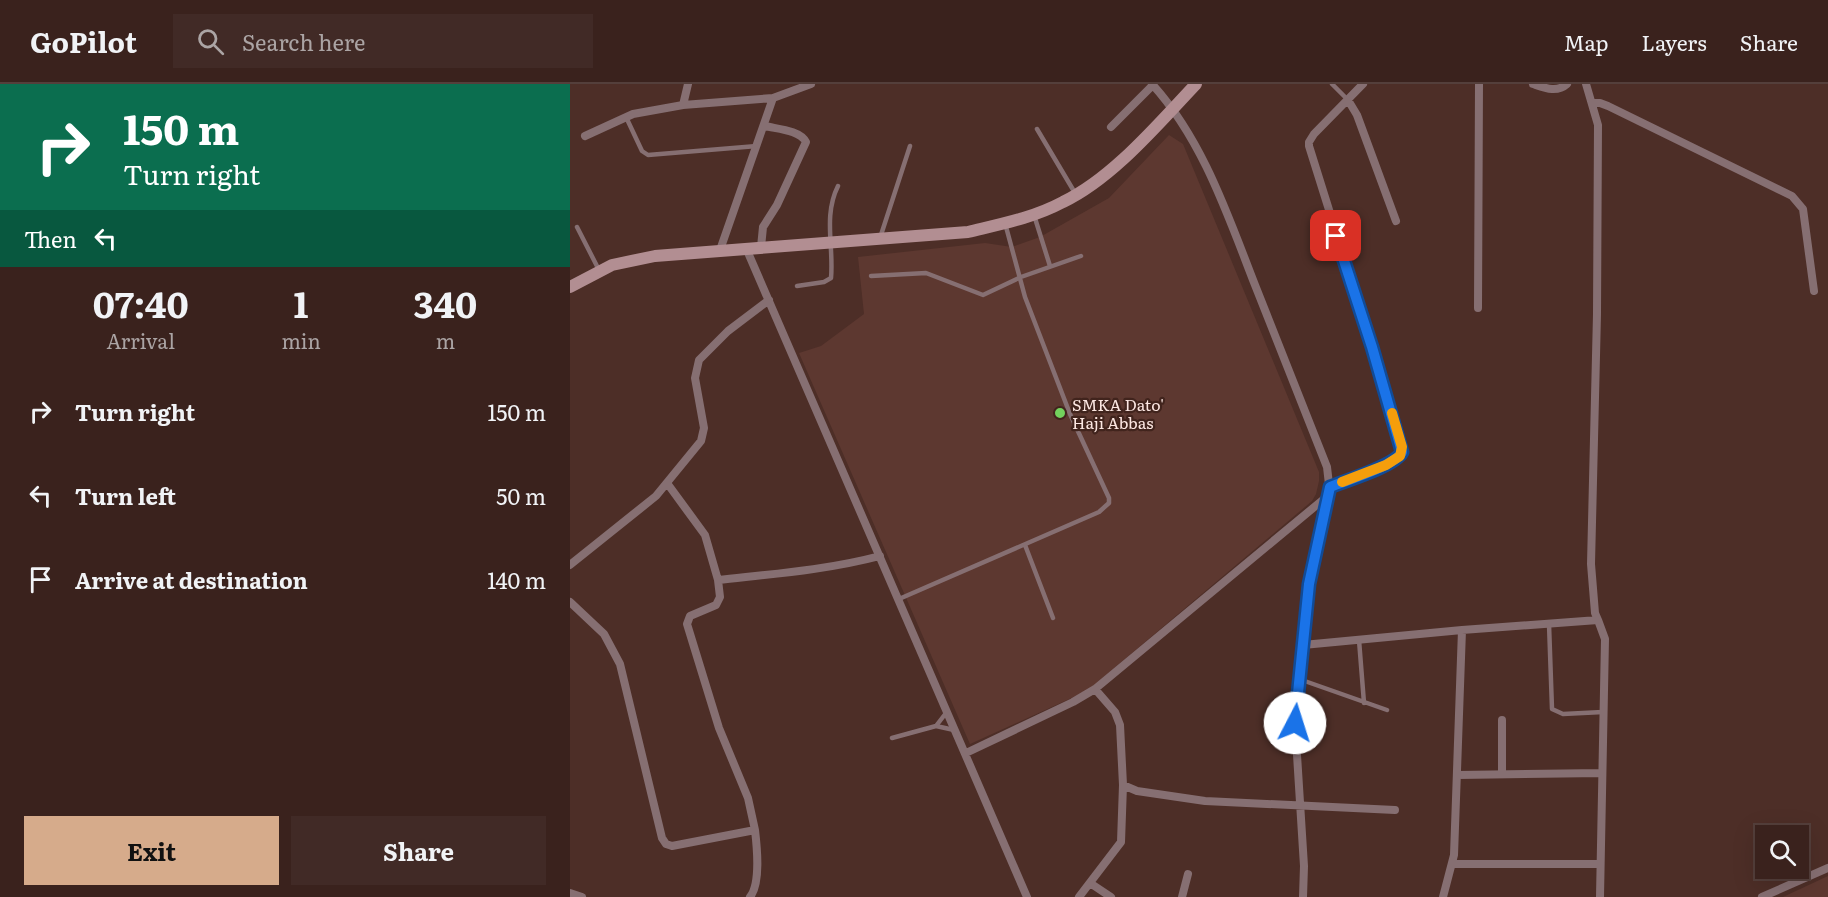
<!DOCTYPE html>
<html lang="en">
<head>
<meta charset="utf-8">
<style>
	:root { --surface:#3a221d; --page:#412a26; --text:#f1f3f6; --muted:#aba4a4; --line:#543f3b; --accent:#d6ab8b }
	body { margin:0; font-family:Literata,serif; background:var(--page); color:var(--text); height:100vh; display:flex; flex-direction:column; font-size:22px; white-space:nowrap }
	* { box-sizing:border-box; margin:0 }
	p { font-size:20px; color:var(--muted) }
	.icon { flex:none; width:33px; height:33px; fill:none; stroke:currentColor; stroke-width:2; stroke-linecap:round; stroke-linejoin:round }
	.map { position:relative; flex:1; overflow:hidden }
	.side { display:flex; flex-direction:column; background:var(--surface); width:570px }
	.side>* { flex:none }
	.top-card { background:#0b6e4f; color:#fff; overflow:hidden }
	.controls { position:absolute; left:1185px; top:741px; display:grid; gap:12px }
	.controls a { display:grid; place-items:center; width:54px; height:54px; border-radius:0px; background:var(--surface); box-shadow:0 6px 24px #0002,0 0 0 2px var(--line); font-size:30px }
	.pin { position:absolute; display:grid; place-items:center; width:51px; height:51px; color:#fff; margin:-26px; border-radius:12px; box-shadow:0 3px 9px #0006 }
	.me { position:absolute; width:66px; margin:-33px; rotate:5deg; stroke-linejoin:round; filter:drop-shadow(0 0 4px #0008) }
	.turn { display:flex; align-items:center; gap:21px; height:126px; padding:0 24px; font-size:27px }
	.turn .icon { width:78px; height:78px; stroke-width:2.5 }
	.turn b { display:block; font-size:42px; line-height:51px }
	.then { display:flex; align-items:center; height:57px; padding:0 24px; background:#0003; gap:12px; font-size:22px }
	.eta { display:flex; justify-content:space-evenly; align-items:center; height:102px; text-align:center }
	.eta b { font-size:36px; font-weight:700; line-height:42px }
	.cta { display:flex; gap:12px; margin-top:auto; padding:12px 24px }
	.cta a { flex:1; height:69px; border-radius:0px; background:var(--accent); color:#111; font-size:24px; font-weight:700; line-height:69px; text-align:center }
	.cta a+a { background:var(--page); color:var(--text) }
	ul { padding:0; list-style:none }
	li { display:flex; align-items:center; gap:18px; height:84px; padding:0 24px }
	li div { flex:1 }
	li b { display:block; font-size:22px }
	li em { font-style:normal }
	header { display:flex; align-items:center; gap:36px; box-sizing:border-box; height:84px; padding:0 30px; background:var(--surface); border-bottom:2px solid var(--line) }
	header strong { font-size:28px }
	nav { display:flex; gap:33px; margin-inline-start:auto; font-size:21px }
	.search { width:420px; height:54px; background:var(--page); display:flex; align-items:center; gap:15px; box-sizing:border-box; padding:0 21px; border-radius:0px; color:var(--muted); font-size:22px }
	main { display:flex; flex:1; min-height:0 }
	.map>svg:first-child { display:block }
	.built { fill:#5d3830 }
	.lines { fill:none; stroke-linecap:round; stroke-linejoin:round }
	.lane { stroke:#866f72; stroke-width:4.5 }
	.street { stroke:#866f72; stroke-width:8 }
	.secondary { stroke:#b28e92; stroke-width:12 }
	.route-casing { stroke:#114b97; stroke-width:15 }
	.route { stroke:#1a73e8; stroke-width:10 }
	.slow { stroke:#f59e0b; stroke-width:10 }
	.poi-dot { fill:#73d25d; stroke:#41241d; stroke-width:2 }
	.labels { text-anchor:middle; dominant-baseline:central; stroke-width:4.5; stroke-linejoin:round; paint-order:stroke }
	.poi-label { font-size:16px; fill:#fce7e2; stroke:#41241d; text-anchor:start }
</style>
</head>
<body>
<header>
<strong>GoPilot</strong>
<div class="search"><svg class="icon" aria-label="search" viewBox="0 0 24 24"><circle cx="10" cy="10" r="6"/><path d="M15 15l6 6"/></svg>Search here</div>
<nav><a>Map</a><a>Layers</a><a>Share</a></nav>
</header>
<main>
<section class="side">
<div class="top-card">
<div class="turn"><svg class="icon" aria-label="right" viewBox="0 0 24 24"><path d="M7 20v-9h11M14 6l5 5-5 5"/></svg><div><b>150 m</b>Turn right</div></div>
<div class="then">Then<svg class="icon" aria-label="left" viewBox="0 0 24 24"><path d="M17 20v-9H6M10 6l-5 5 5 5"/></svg></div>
</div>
<div class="eta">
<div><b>07:40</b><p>Arrival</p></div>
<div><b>1</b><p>min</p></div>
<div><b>340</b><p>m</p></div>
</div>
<ul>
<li><svg class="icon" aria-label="right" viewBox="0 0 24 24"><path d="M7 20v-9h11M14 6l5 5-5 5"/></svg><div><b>Turn right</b></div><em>150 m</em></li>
<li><svg class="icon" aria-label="left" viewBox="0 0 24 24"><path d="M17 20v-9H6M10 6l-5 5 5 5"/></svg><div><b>Turn left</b></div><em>50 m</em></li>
<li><svg class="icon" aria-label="arrive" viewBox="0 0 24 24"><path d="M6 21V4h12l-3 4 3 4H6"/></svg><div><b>Arrive at destination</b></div><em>140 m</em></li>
</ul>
<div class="cta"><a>Exit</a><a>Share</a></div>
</section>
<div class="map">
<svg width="1258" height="813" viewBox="0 0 1258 813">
	<rect width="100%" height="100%" fill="#4d2e27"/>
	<path class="built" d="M599,51L613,60L749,388V397L746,410L742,417L517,607L400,660L229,269L251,262L294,230L288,173L415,159L442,163L470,153L539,114Z
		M1258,792V813H1213Z"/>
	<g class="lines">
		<path class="lane" d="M762,0L778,16
			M56,33L72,67L78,71L187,62
			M467,45L505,109
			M464,131L480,182
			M7,143L29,186
			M310,154L340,62
			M301,192L356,189L413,211L451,193L511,172
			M227,202L254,198L261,194C264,163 253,132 268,102
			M455,461L483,534
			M329,515L529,428L539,419V414L500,330L455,213L435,139
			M979,540L982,625L993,630L1033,628
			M789,556L794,619
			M729,595L817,626
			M366,642L384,646
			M322,654L366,642L376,629"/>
		<path class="street" d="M582,0C633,56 658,132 685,201C709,262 733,323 757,383L760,409L739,500L725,639L734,782L733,813
			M963,0C975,4 987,9 997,0
			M1016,0L1028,41L1027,230L1021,480L1025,529L1028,536
			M778,16L787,31L826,137
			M1022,19H1030L1038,22L1222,112L1233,125L1244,207
			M113,21L118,0
			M541,43L583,1
			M15,52L63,30L113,21L203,14L241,0
			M191,163L193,143L207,121L236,58C230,46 207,45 195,42
			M176,164L457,813
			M150,166L203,14
			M908,224L909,0
			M97,399L135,451L148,496L150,513L146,521L120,532L117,540L149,644L178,714L185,746
			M761,403C777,396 825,382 832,368L802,263L739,62V58L744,50L793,0
			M0,481L86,412L131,357L134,344L125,294L129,276L158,247L199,216
			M148,496C202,490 257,486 310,472
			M0,518L34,550L50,580L92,754L96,760L102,762L185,746C187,763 191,799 180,813
			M733,561L892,546L1028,536L1035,555L1030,813
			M525,605L545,628L550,641L553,701L567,707L635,717L825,726
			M396,669L503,618L525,605L760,410
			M932,689V636
			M888,691L1032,689
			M882,780H1030
			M520,799L541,813
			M0,809L12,813
			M509,813L551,758L553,701
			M612,813L618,790
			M873,813L884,771L892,546
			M1192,813L1258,784"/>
		<path class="secondary" d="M0,203L42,181L85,172L398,148C431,140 463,134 493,118C543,94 588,40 626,0"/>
	</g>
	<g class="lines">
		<g class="route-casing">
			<path id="route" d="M725,639L739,500L760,403C777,396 825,382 832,368L802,263L766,152"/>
		</g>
		<use href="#route" class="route"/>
		<path class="slow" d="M772,398L816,381L830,372L832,363L822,329"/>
	</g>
	<circle class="poi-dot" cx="490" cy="329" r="6"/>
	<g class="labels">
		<g class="poi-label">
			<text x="502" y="320">SMKA Dato'<tspan x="502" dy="18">Haji Abbas</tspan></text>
		</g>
	</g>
</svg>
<div class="controls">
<a><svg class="icon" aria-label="search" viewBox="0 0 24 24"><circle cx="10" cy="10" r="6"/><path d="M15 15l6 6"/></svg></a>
</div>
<div class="pin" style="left:766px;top:152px;background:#d93025"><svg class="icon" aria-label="arrive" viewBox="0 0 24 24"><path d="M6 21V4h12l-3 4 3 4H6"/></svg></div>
<svg class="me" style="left:725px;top:639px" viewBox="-20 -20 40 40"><circle r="19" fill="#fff"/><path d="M0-13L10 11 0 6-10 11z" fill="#1a73e8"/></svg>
</div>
</main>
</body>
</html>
